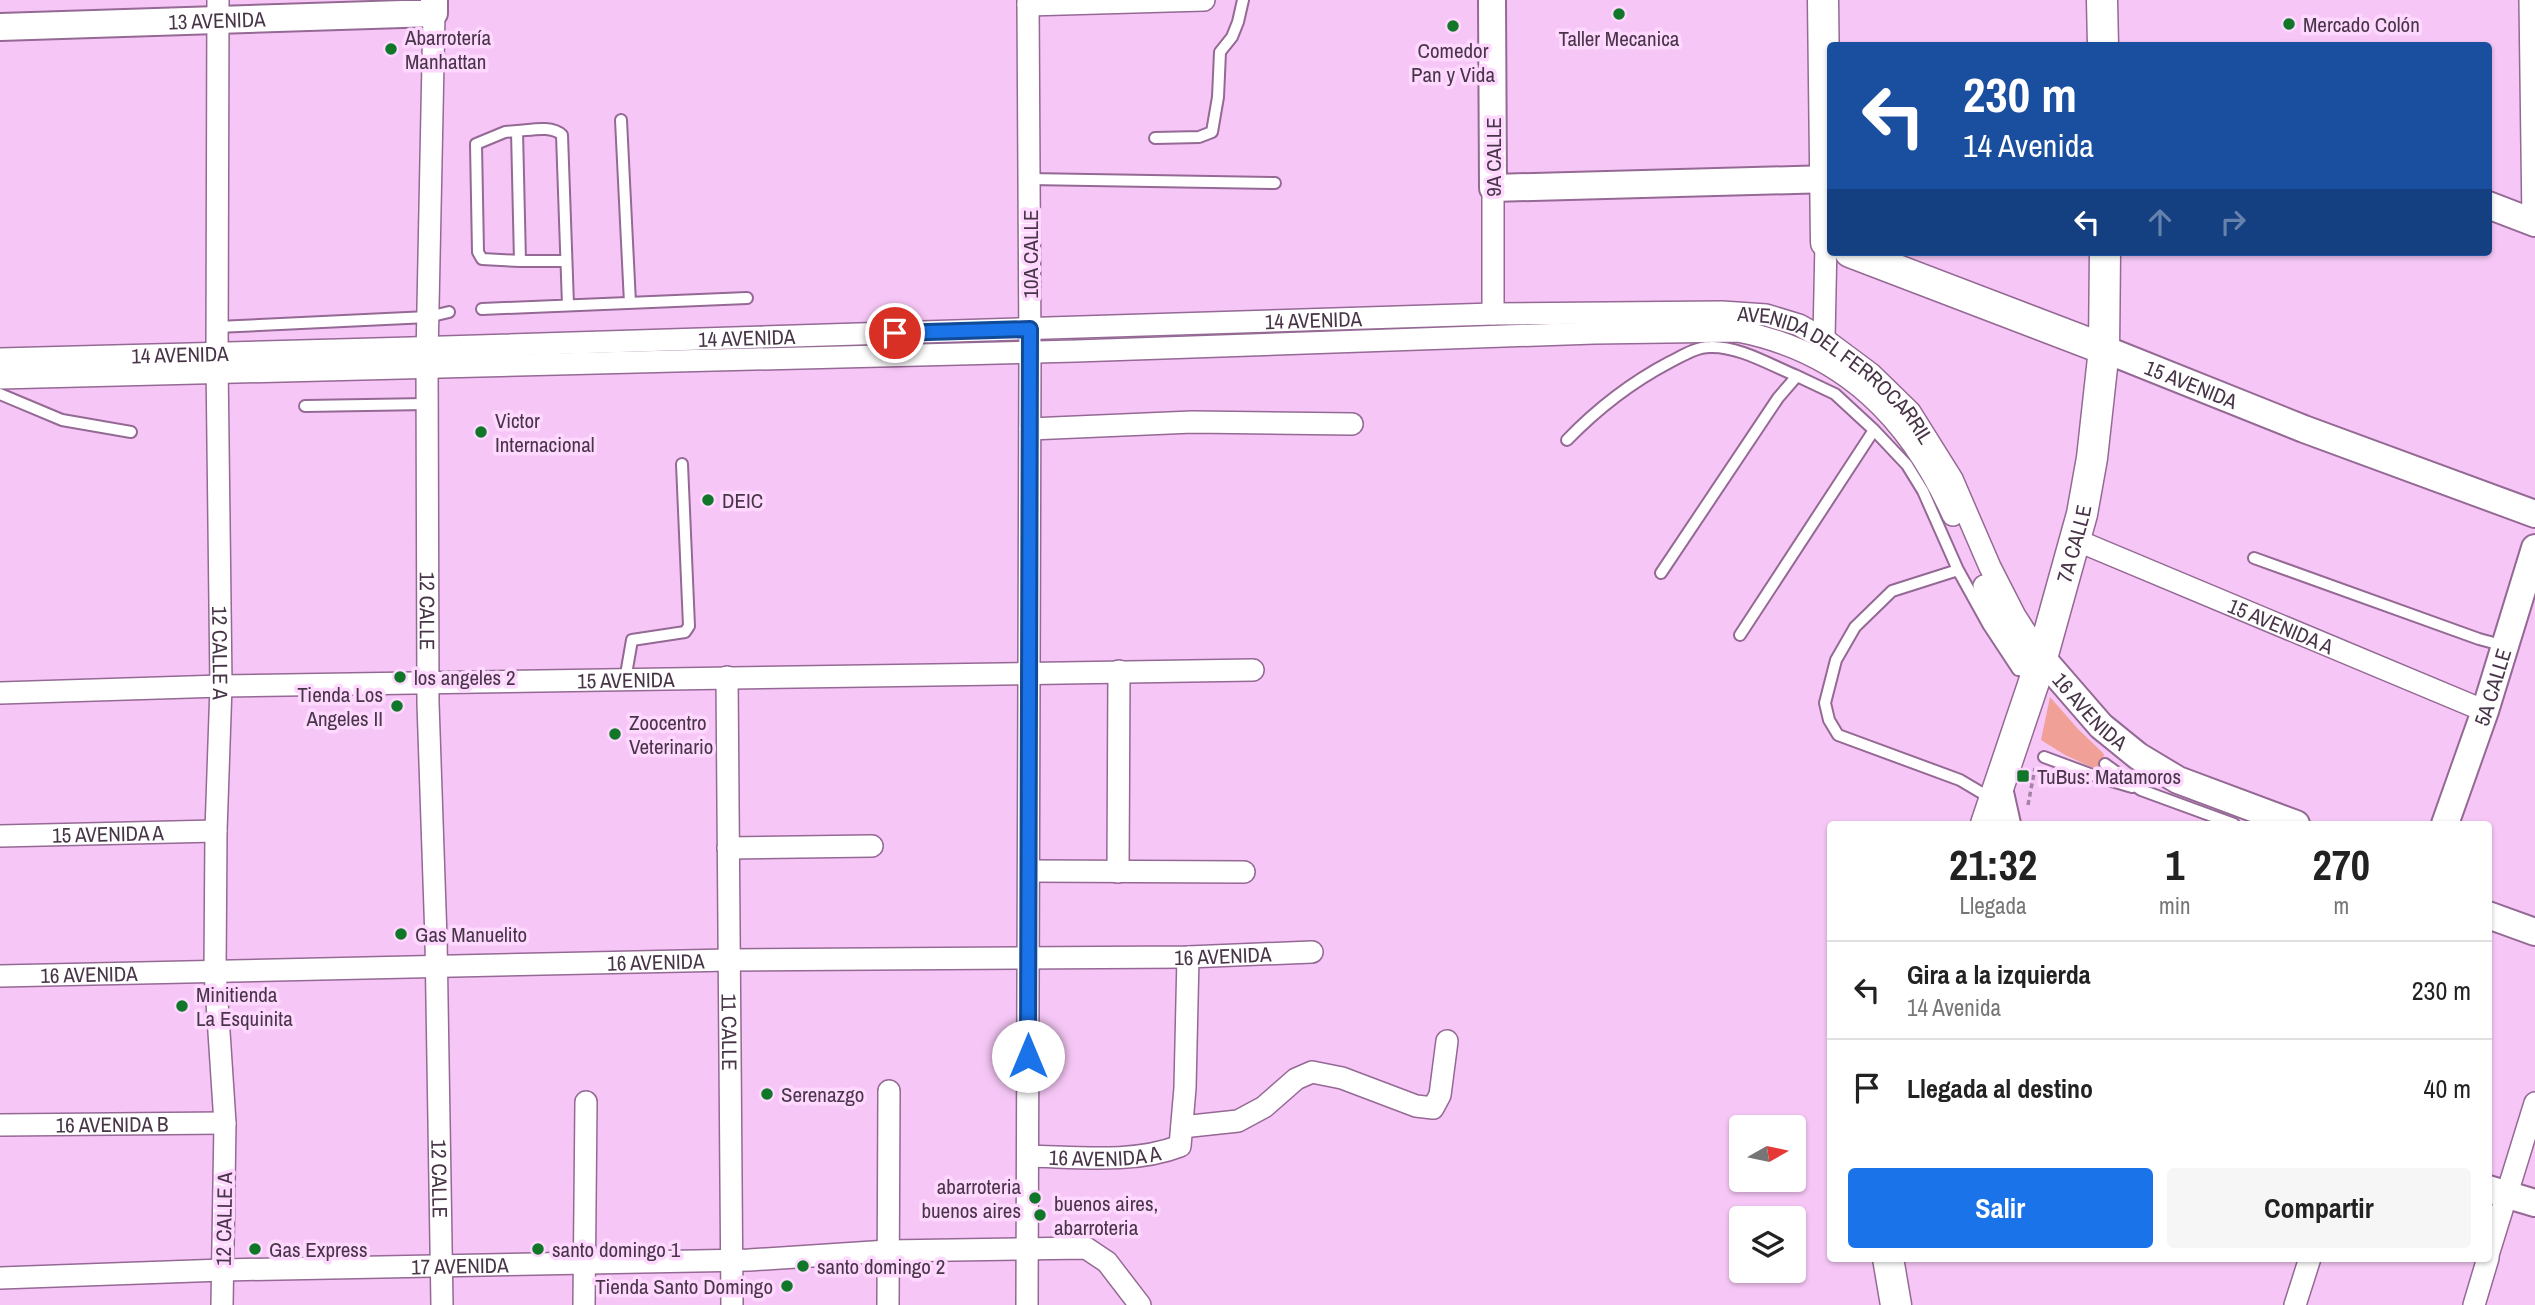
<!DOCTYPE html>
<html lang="es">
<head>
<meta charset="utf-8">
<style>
	:root { --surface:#fff; --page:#f6f6f6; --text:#222; --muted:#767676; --line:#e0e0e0; --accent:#1a73e8 }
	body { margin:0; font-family:"Archivo Narrow",sans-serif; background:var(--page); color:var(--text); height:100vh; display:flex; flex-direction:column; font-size:26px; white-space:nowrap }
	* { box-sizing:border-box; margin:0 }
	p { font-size:23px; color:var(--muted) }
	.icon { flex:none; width:38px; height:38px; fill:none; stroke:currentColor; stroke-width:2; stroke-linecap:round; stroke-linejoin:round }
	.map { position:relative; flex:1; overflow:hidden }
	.drawer { position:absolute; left:1827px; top:821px; width:665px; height:441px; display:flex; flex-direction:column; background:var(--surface); border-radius:7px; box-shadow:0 2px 5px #0004 }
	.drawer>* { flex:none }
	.top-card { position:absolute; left:1827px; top:42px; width:665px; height:214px; border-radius:7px; box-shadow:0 2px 5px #0004; background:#1a4fa0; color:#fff; overflow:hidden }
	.needle { width:46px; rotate:81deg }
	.buttons { position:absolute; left:1729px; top:1115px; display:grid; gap:14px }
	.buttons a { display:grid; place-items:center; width:77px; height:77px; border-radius:7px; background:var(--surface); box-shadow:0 2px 5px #0004; font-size:35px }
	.pin { position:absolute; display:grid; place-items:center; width:60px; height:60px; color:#fff; margin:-30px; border:4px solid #fff; border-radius:50%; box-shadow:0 2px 7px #0007 }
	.me { position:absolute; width:77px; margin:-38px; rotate:0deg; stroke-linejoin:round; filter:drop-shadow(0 0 5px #0008) }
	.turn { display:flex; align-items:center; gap:24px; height:147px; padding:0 21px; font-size:32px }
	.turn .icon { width:91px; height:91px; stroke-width:2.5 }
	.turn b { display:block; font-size:49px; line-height:60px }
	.lanes { display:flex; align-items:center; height:66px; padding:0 21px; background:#0003; justify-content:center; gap:35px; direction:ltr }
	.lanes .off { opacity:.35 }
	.eta { display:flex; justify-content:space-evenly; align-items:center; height:119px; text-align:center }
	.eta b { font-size:42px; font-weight:700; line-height:49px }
	.cta { display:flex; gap:14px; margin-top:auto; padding:14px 21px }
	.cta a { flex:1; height:80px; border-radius:7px; background:var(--accent); color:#fff; font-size:28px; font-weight:700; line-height:80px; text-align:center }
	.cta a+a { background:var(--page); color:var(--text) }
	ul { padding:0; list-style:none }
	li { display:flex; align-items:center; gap:21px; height:98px; padding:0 21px; border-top:2px solid var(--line) }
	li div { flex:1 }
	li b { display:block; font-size:26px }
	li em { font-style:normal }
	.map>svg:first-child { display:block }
	.green { fill:#f1a098 }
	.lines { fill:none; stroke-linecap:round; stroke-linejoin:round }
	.service-casing { stroke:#946994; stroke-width:14 }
	.minor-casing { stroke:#946994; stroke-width:24 }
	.tertiary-casing { stroke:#946994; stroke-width:30 }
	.secondary-casing { stroke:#946994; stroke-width:33 }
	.path { stroke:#a482a4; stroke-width:3.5; stroke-dasharray:5 3.5; stroke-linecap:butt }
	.service { stroke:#fff; stroke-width:10 }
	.minor { stroke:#fff; stroke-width:21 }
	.tertiary { stroke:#fff; stroke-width:26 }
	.secondary { stroke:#fff; stroke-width:30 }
	.route-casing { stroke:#114b97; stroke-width:18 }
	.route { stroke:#1a73e8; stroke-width:12 }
	.poi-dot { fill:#107628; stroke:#fed8fe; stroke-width:2.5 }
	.labels { text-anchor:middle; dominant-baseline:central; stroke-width:7; stroke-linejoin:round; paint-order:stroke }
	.street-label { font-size:21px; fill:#483548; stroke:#fed8fe }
	.poi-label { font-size:21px; fill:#483548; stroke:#fed8fe; text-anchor:start }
</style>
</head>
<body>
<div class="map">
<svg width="2535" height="1305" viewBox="0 0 2535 1305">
	<rect width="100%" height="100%" fill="#f6c7f6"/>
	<path class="green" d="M2050,697L2078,729L2104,754L2100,771L2065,755L2041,740Z"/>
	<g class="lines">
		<g class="service-casing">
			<path id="service" d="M621,120L630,303
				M517,131L505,132L476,144L478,252L482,259L520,261
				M1155,138L1199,137L1212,132L1218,97L1220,52L1232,37L1238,22L1243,0
				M1029,179L1275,183
				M566,261H520L517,131C531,130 552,125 562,135L568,305
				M482,309L747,298
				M217,327L428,317L449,312
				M0,394L62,420L131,432
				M305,406L427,404
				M1567,440C1598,408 1630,383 1670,362C1682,356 1696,347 1710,347C1739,346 1770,365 1797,376
				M2254,558L2479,639L2505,646
				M1958,570L1892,591L1855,627L1836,660L1825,703L1829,720L1838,735L1960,780L1992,799
				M1661,573L1778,398L1797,376L1835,394L1874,430L1907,465L1923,491L1958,570L1989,626L2018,670
				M1740,635L1874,430
				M625,680L632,640L685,632L689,626L682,464
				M2044,757L2098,777L2132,787
				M2105,764L2141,790L2234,824"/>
		</g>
		<g class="minor-casing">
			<g id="minor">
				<path id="s1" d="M218,0L217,361L221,686L216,831L215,971L225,1123L222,1305"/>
				<path d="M2530,0L2533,222"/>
				<path d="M1028,5L1204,0"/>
				<path id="s2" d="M434,13L427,356L428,703L436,939L442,1305"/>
				<path d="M1493,314V188"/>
				<path d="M1824,339L1826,242"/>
				<path id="s3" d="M0,359L411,348L1493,314L1722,312L1766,315L1799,325L1824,339L1871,374L1910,412L1952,479L1990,567L2015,616L2042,658"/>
				<path d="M0,378L1076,351L1594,333L1738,331C1845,352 1910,419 1953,515"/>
				<path d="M1030,429L1192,422L1352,424"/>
				<path id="s4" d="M2076,540L2485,711"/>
				<path d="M1984,586L2034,680"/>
				<path id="s5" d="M727,677L732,1305"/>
				<path id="s6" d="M0,693L221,686L1253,670"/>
				<path id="s7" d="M0,836L216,831"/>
				<path d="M728,848L872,846"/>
				<path d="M1029,871L1244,872"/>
				<path d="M1118,872L1119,671"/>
				<path id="s8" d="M0,976L729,960L1188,957L1312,952"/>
				<path id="s9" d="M0,1125L225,1123"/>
				<path d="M1182,1127L1238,1121L1264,1107L1296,1079L1312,1072L1342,1078L1416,1106L1433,1108L1440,1095L1447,1041"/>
				<path id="s10" d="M1028,1156C1077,1157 1134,1164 1180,1146L1185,1088L1188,957"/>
				<path d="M2488,1255L2535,1103"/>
				<path id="s11" d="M0,1278L223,1270L749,1260L888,1251L1086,1248L1107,1262L1140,1305"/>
				<path d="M584,1305L586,1102"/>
				<path d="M888,1305L889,1091"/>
				<path d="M1027,1305L1030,355L1028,0"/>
				<path d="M2295,1305L2310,1258"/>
				<path d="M2474,1305L2488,1258"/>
			</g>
		</g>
		<g class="tertiary-casing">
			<g id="tertiary">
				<path d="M1492,0L1493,188L1830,179"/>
				<path id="s12" d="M0,27L434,13V0"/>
				<path d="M2488,205L2535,223"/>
				<path id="s13" d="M2104,349L2304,429L2535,514"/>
				<path id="s14" d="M2042,658L2101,726L2138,756L2178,780L2296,824"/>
				<path d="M1999,788L2007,824"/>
				<path id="s15" d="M2445,824L2485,711L2535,548"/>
				<path d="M2488,915L2535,932"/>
				<path d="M2488,1189L2535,1203"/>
			</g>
		</g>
		<g class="secondary-casing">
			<g id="secondary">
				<path d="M1823,0L1826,242L1830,244"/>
				<path d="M2102,0L2103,46"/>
				<path d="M1850,252L2104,349"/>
				<path id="s16" d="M1986,824L2042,658L2082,514L2092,458L2104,349L2105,252"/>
				<path d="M1888,1258L1896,1305"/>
			</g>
		</g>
		<path class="path" d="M2028,805L2035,768"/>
		<use href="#service" class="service"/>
		<use href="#minor" class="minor"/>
		<use href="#tertiary" class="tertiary"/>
		<use href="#secondary" class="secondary"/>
	</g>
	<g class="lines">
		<g class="route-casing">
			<path id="route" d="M895,333L1030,329L1028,1056"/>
		</g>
		<use href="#route" class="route"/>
	</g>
	<g class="poi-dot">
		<circle cx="1619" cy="14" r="7"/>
		<circle cx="2289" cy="24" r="7"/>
		<circle cx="1453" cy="26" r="7"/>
		<circle cx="391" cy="49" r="7"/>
		<circle cx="481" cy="432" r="7"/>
		<circle cx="708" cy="500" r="7"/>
		<circle cx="400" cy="677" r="7"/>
		<circle cx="397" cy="706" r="7"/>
		<circle cx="615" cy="734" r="7"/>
		<rect x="2016" y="769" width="14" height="14" rx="3.5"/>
		<circle cx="401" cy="934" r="7"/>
		<circle cx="182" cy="1006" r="7"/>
		<circle cx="767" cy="1094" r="7"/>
		<circle cx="1035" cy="1198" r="7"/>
		<circle cx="1040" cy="1215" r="7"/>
		<circle cx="255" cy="1249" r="7"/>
		<circle cx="538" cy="1249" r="7"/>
		<circle cx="803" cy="1266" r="7"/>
		<circle cx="787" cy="1286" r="7"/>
	</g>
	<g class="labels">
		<g class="street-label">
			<text stroke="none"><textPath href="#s12" startOffset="217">13 AVENIDA</textPath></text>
			<text transform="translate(1493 157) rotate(-90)">9A CALLE</text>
			<text transform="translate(1030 254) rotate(-90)">10A CALLE</text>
			<text stroke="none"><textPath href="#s3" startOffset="1314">14 AVENIDA</textPath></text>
			<text stroke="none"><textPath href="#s3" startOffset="747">14 AVENIDA</textPath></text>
			<text stroke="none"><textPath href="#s3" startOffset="180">14 AVENIDA</textPath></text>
			<text stroke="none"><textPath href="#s3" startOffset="1858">AVENIDA DEL FERROCARRIL</textPath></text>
			<text stroke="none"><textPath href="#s13" startOffset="94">15 AVENIDA</textPath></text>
			<text stroke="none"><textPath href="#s16" startOffset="294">7A CALLE</textPath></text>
			<text stroke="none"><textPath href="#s2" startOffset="598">12 CALLE</textPath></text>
			<text stroke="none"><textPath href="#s4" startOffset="222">15 AVENIDA A</textPath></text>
			<text stroke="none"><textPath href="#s1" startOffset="653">12 CALLE A</textPath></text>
			<text stroke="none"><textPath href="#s6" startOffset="626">15 AVENIDA</textPath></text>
			<text stroke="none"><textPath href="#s15" startOffset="145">5A CALLE</textPath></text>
			<text stroke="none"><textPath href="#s14" startOffset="72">16 AVENIDA</textPath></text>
			<text stroke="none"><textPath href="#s7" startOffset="108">15 AVENIDA A</textPath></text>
			<text stroke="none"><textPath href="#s8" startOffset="1223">16 AVENIDA</textPath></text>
			<text stroke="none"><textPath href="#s8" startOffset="656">16 AVENIDA</textPath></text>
			<text stroke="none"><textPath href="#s8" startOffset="89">16 AVENIDA</textPath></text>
			<text stroke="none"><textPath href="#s5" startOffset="355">11 CALLE</textPath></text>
			<text stroke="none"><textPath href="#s9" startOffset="112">16 AVENIDA B</textPath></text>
			<text stroke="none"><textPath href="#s10" startOffset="77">16 AVENIDA A</textPath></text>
			<text stroke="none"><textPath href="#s2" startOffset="1166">12 CALLE</textPath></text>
			<text transform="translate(224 1219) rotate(-89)">12 CALLE A</text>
			<text stroke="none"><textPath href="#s11" startOffset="460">17 AVENIDA</textPath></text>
		</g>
		<g class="poi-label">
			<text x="2303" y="24">Mercado Colón</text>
			<text x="405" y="37">Abarrotería<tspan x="405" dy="24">Manhattan</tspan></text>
			<text x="1619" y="38" text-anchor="middle">Taller Mecanica</text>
			<text x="1453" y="50" text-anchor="middle">Comedor<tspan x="1453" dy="24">Pan y Vida</tspan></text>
			<text x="495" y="420">Victor<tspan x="495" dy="24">Internacional</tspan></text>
			<text x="722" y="500">DEIC</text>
			<text x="414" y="677">los angeles 2</text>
			<text x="383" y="694" text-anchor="end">Tienda Los<tspan x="383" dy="24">Angeles II</tspan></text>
			<text x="629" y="722">Zoocentro<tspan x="629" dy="24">Veterinario</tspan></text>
			<text x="2037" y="776">TuBus: Matamoros</text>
			<text x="415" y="934">Gas Manuelito</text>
			<text x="196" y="994">Minitienda<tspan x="196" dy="24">La Esquinita</tspan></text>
			<text x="781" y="1094">Serenazgo</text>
			<text x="1021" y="1186" text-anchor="end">abarroteria<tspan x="1021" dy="24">buenos aires</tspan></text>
			<text x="1054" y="1203">buenos aires,<tspan x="1054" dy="24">abarroteria</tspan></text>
			<text x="269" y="1249">Gas Express</text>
			<text x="552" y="1249">santo domingo 1</text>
			<text x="817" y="1266">santo domingo 2</text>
			<text x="773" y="1286" text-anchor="end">Tienda Santo Domingo</text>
		</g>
	</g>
</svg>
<div class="buttons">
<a><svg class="needle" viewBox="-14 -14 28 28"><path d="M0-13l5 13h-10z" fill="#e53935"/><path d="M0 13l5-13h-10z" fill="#767676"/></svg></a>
<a><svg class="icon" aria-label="layers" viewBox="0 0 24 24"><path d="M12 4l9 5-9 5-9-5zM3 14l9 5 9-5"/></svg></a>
</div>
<div class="pin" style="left:895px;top:333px;background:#d93025"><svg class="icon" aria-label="arrive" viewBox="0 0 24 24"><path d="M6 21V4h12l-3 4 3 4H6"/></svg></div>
<svg class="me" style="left:1028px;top:1056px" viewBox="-20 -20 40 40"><circle r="19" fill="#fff"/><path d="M0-13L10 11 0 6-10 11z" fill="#1a73e8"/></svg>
<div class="top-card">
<div class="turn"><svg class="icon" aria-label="left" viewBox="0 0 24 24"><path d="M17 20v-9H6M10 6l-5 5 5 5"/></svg><div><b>230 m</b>14 Avenida</div></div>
<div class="lanes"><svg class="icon" aria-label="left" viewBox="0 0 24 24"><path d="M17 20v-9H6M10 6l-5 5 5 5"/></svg><svg class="icon off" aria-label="ahead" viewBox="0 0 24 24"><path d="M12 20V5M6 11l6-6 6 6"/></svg><svg class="icon off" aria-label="right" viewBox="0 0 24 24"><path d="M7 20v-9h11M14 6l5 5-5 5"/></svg></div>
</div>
<section class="drawer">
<div class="eta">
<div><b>21:32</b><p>Llegada</p></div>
<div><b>1</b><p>min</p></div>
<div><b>270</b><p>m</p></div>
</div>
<ul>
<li><svg class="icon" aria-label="left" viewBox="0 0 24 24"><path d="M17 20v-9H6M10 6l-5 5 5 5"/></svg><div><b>Gira a la izquierda</b><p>14 Avenida</p></div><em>230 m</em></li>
<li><svg class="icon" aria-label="arrive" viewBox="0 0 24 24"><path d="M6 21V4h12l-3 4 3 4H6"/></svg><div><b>Llegada al destino</b></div><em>40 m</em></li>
</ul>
<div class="cta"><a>Salir</a><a>Compartir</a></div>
</section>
</div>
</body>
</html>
